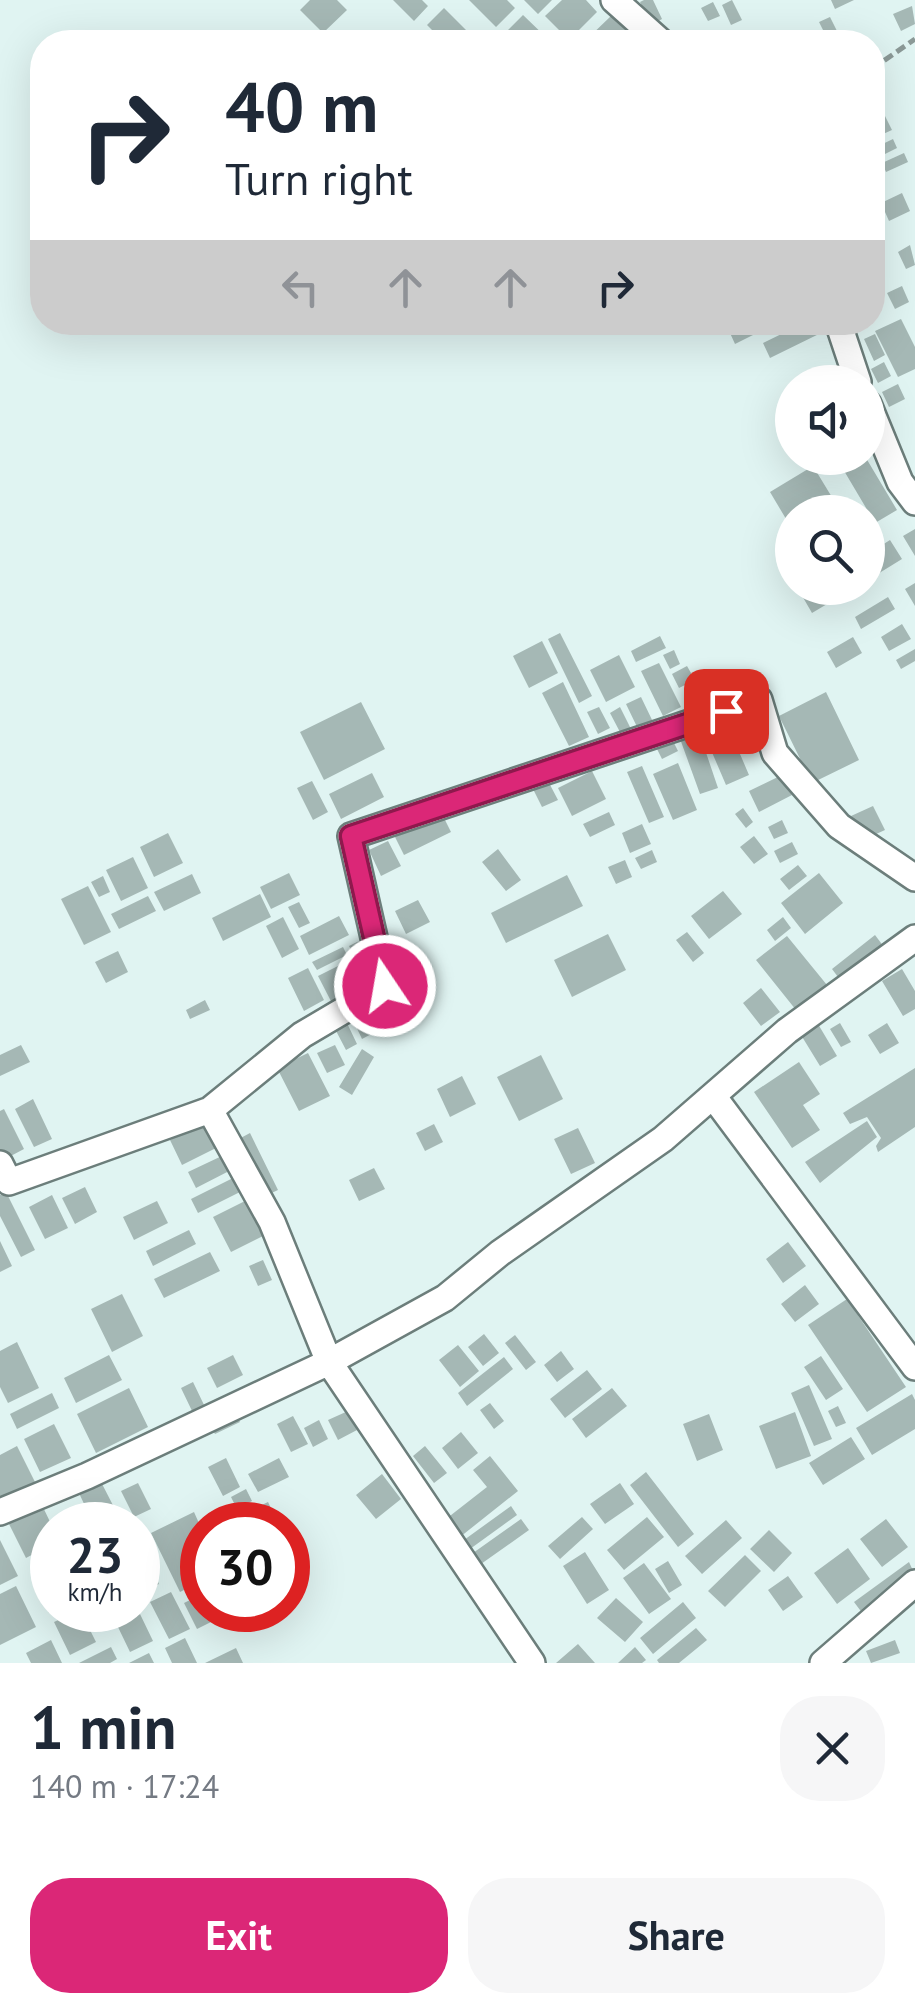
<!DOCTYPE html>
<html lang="en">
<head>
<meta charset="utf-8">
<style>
	:root { --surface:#fff; --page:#f6f6f7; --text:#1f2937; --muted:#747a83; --accent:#db2777 }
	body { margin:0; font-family:"PT Sans",sans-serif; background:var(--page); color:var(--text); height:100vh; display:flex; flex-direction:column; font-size:38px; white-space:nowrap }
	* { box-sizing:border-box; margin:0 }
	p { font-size:32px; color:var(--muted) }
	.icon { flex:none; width:55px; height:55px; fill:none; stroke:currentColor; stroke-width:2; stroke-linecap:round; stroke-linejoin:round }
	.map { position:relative; height:1663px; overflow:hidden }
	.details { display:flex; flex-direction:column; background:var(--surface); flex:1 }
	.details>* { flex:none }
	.top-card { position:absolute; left:30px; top:30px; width:855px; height:305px; border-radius:40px; box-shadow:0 10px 40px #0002; background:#fff; color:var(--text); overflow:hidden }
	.controls { position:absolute; left:775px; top:365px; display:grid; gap:20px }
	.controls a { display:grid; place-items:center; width:110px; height:110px; border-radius:50%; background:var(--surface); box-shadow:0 10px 40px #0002; font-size:50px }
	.speed { position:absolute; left:30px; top:1502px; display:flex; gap:20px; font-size:50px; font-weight:700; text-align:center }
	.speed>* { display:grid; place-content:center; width:130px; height:130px; border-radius:50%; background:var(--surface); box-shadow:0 10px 40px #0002; line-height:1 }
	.speed small { font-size:25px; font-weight:400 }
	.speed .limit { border:15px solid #d22; background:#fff; color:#111 }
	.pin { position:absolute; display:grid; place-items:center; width:85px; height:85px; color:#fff; margin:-42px; border-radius:20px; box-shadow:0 5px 15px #0006 }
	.me { position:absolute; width:110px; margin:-55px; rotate:348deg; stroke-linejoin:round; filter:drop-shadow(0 0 8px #0008) }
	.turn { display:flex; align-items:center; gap:35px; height:210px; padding:0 30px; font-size:45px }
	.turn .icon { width:130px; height:130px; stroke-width:2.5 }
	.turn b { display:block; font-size:70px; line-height:85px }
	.lanes { display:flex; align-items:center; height:95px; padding:0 30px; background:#0003; justify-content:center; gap:50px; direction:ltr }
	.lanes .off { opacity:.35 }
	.round { display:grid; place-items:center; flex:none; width:105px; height:105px; border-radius:40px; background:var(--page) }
	.overview { display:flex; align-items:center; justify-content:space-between; height:170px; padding:0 30px }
	h1 { font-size:60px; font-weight:700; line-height:75px }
	.action { display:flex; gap:20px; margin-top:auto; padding:20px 30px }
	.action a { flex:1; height:115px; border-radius:40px; background:var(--accent); color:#fff; font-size:40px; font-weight:700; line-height:115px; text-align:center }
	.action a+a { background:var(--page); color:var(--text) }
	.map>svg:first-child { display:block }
	.building { fill:#a5b8b5 }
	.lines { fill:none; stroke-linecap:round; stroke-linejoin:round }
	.street-casing { stroke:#6c7e7b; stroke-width:30 }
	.path { stroke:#8b9997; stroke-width:5; stroke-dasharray:10 5; stroke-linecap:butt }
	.street { stroke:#fff; stroke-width:25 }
	.route-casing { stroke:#8e194d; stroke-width:25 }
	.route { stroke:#db2777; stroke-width:18 }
</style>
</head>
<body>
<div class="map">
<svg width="915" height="1663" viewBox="0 0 915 1663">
	<rect width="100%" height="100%" fill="#e0f4f2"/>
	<path class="building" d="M310,0H337L347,10L323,33L300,10Z
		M393,0H422L428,6L414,21Z
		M469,0H507L515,8L496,27Z
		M524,0H552L538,14Z
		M562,0H586L597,12L569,40L545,16Z
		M644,0H653L662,19L651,25L640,2Z
		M732,0L742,20L731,25L722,5Z
		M831,0H854L835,9Z
		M713,2L720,16L708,21L701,8Z
		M912,6L915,24L901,31L893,14Z
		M444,8L478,42H444L427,25Z
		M523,15L551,42H507L501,37Z
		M611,16L638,42H584Z
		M830,17L838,33L827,38L819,22Z
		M883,112L892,130L872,139V117Z
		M893,139L897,148L873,160L872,149Z
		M904,153L908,162L886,172L882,163Z
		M902,193L910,211L889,221L881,203Z
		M879,240L885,252L872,258V243Z
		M910,245L915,265L906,269L898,252Z
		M902,286L909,302L895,309L887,293Z
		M901,319L915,347V369L898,377L875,331Z
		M725,322H750L755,334L735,344Z
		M760,322H788L763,334Z
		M806,322H821L825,331L770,358L763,343Z
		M875,334L885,355L874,361L864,339Z
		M884,362L891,376L878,383L871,369Z
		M898,384L905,399L889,407L882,392Z
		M851,458H866L897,510L875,523L840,464Z
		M813,466L841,512H792V529L770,492Z
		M915,529V556L903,536Z
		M890,540L902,559L868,580V554Z
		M915,583V606L905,589Z
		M812,588H854L812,613L801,594Z
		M888,597L895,609L861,629L855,617Z
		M902,624L911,639L889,651L881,637Z
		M560,633L592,696L579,703L548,639Z
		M660,636L666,648L636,662L631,651Z
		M853,637L862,653L836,668L827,652Z
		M542,641L558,673L529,688L513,656Z
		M915,649V661L901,669L896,660Z
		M674,650L680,664L670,669L663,655Z
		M619,655L635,687L606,702L590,670Z
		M659,663L681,707L663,716L641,671Z
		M687,666L695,680L679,688L672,674Z
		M563,682L589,737L569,746L542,693Z
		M697,688L705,703L691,710L684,695Z
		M826,692L859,760L812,783L779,716Z
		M641,697L654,724L639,731L626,704Z
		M361,702L385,749L324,780L300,732Z
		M599,707L610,728L598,734L587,712Z
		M620,707L631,729L621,734L610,713Z
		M725,719L749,775L726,785L702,729Z
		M698,729L718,788L700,794L679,736Z
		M670,735L678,751L662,759L654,743Z
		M678,763L697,810L673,820L653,774Z
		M642,766L664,817L649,823L627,772Z
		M592,771L606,799L572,816L558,788Z
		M372,773L384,797L341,819L329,794Z
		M782,775L792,795L759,812L749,791Z
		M312,781L328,812L313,820L297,788Z
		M548,781L558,800L542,807L533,789Z
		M873,806L885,830L863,840L851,816Z
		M743,808L753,822L746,828L735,814Z
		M441,812L451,832L404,855L394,835Z
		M609,812L615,825L590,837L583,824Z
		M782,820L788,833L774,839L768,827Z
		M642,824L651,844L630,853L622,833Z
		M168,833L183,863L154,877L140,847Z
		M754,836L768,854L754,864L740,847Z
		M388,841L401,866L381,876L369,850Z
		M792,842L798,854L780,863L774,851Z
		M498,849L521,880L506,891L482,862Z
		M652,850L657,862L641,869L635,858Z
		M133,857L148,888L121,901L106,870Z
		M625,860L632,877L616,884L608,867Z
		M798,865L807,876L789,890L780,879Z
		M289,873L300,895L271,909L260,887Z
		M819,873L843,903L805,934L781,903Z
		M192,874L201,893L164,911L154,892Z
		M567,875L583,906L506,943L491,913Z
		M103,876L110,892L99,897L91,882Z
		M88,886L111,932L84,945L61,899Z
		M723,891L742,914L709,939L691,916Z
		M260,894L271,917L223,941L212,918Z
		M148,896L156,911L119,929L111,914Z
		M418,900L430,922L406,934L395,911Z
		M299,902L310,923L299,928L288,907Z
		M339,916L349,935L309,955L300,936Z
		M283,917L299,949L282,958L266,926Z
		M783,917L791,928L775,941L767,930Z
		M687,932L704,953L693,962L676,940Z
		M608,934L626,970L572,997L554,960Z
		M875,935L887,951L844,985L832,969Z
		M787,936L827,985L796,1010L756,960Z
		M361,940L367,954L356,959L349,946Z
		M343,947L347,955L317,970L312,962Z
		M118,951L128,972L106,983L95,962Z
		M342,964L357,995L334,1007L318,976Z
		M308,968L324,1000L304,1011L288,978Z
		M363,968L372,985L362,990L354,972Z
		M902,969L915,991V1009L903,1016L882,981Z
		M761,988L780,1012L761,1026L743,1003Z
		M205,1000L210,1010L190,1019L186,1010Z
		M368,1013L377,1031L362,1039L353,1020Z
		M346,1021L357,1044L346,1050L334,1027Z
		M840,1023L851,1042L841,1047L830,1029Z
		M887,1023L899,1043L880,1054L868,1035Z
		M818,1024L837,1056L820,1066L801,1035Z
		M21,1045L30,1062L0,1076V1055Z
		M335,1045L345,1065L327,1073L317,1053Z
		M362,1049L374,1057L352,1095L339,1087Z
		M308,1053L330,1096L299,1111L277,1068Z
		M541,1055L563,1099L519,1121L497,1077Z
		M799,1062L820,1094L803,1105L820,1130L792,1148L754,1092Z
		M915,1068V1127L878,1152L876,1146L881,1138L867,1117L850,1124L843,1113Z
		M462,1076L476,1104L450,1117L437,1089Z
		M33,1099L52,1139L34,1147L15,1109Z
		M4,1109L24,1149L5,1159L0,1149V1111Z
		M867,1121L877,1137L820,1183L805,1162Z
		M206,1122L218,1147L182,1165L170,1140Z
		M434,1124L443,1142L425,1151L416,1133Z
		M578,1128L595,1163L571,1174L554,1139Z
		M250,1133L278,1190L263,1197L235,1141Z
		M226,1154L233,1169L196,1188L188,1172Z
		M374,1168L385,1189L359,1201L349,1180Z
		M237,1176L244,1190L198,1213L191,1199Z
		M85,1187L97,1212L75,1224L62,1198Z
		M6,1192L35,1250L21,1257L0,1216V1195Z
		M52,1195L68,1228L45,1239L29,1207Z
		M247,1200L265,1235L231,1252L213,1217Z
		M157,1201L168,1223L134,1240L123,1217Z
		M189,1230L196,1244L153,1266L146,1251Z
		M0,1241L12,1266L0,1272Z
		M788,1242L806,1266L783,1283L766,1259Z
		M210,1252L220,1271L164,1298L154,1279Z
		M263,1260L272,1280L258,1286L249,1266Z
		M805,1285L819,1304L795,1322L781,1304Z
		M122,1294L143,1336L112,1352L91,1309Z
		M847,1299L906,1387L867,1412L808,1325Z
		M484,1334L499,1353L483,1366L468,1347Z
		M515,1335L536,1362L526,1370L505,1343Z
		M17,1342L39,1388L8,1403L0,1387V1351Z
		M458,1345L479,1371L460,1387L439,1360Z
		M561,1351L574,1369L557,1382L544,1365Z
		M109,1355L122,1380L76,1403L64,1378Z
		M233,1355L243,1375L217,1388L207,1368Z
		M821,1356L843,1389L826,1400L804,1367Z
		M504,1357L513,1369L467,1406L458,1393Z
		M587,1370L602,1389L565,1418L550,1399Z
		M193,1382L205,1407L193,1413L181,1388Z
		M809,1385L832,1439L814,1446L791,1393Z
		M129,1388L148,1427L96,1453L77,1414Z
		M612,1388L627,1406L586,1438L572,1419Z
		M52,1393L59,1408L17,1429L10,1414Z
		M912,1394L915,1400V1429L872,1455L856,1428Z
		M490,1403L504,1421L494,1429L480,1410Z
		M838,1406L846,1423L836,1427L828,1411Z
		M348,1411L357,1430L338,1440L328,1420Z
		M795,1412L811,1456L776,1469L759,1426Z
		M709,1414L723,1450L697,1461L683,1424Z
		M236,1415L240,1422L215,1434L211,1427Z
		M293,1416L308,1444L291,1452L277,1424Z
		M319,1420L328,1439L313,1447L304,1428Z
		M54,1424L71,1458L40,1472L24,1439Z
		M461,1432L478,1453L458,1469L442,1448Z
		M851,1437L865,1459L823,1485L809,1463Z
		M17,1446L36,1484L0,1503V1455Z
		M425,1446L447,1473L434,1483L413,1456Z
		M490,1456L518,1491L460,1537L446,1519L487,1487L473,1470Z
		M226,1458L240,1487L223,1496L208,1467Z
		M279,1458L289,1477L258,1492L248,1474Z
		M646,1472L694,1534L678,1547L630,1485Z
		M382,1474L401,1499L376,1519L356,1495Z
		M100,1480L118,1515L94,1525L78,1491Z
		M138,1483L151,1509L134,1517L121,1491Z
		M620,1483L634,1504L605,1524L590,1504Z
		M246,1489L252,1501L237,1509L231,1497Z
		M268,1502L279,1525H250L245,1513Z
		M41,1503L52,1526V1544L26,1558L7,1520Z
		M511,1506L517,1515L470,1549L464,1540Z
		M194,1512L202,1530V1581L180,1592L151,1533Z
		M582,1517L593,1529L560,1559L548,1546Z
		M647,1517L664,1537L624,1570L607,1550Z
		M521,1519L529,1530L481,1564L473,1553Z
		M886,1519L908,1547L882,1567L860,1539Z
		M726,1520L742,1538L702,1574L685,1556Z
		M769,1530L792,1553L774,1572L750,1549Z
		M0,1540L18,1576L0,1585Z
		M138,1540L159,1584L138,1595Z
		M848,1548L870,1579L837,1604L814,1573Z
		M585,1552L609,1590L587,1604L563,1566Z
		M745,1555L761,1571L725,1607L708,1591Z
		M668,1561L682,1585L669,1593L655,1569Z
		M909,1562L915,1575L863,1614L854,1602Z
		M644,1563L671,1599L649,1614L623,1578Z
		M788,1576L803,1597L783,1611L768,1590Z
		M52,1577V1611L49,1613L35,1586Z
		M16,1586L36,1627L0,1645V1594Z
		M171,1592L190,1629L169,1639L150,1602Z
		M202,1594V1610H235L197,1629L184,1603Z
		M616,1598L643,1622L625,1642L597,1618Z
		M683,1602L696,1618L653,1654L640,1638Z
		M80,1610L96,1642L70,1655L54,1622Z
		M140,1614L153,1641L130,1652L117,1625Z
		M696,1628L707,1640L679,1663H659L657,1660Z
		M185,1638L197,1663H172L165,1648Z
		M51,1640L62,1663H31L26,1653Z
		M895,1640L900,1653L871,1663L866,1651Z
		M578,1644L595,1663H556Z
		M111,1647L117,1659L110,1663H79Z
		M635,1647L646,1660L642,1663H618Z
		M236,1648L243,1663H205Z
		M149,1653L154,1663H129Z"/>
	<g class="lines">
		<g class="street-casing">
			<path id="street" d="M614,0L661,42
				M838,322L858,382
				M868,404L900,482L915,502
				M713,1096L915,1367
				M0,1164L9,1182L210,1110
				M0,1512L87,1476L329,1362L272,1222L210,1110L302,1035L385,986L351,836L759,700L775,753L839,826L915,878
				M532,1663L329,1362L445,1298L500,1253L663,1139L787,1031L915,938
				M823,1663L915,1583"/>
		</g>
		<path class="path" d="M872,69L915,39"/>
		<use href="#street" class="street"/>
	</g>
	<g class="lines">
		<g class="route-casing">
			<path id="route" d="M385,986L351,836L726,711"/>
		</g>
		<use href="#route" class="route"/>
	</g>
</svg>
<div class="controls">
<a><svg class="icon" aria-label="sound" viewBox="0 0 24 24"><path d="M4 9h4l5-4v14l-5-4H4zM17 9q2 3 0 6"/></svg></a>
<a><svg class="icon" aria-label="search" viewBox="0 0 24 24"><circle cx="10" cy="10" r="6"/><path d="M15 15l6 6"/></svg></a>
</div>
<div class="speed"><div>23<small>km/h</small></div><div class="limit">30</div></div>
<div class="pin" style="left:726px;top:711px;background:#d93025"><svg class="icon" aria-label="arrive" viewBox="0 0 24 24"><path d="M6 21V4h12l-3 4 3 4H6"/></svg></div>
<svg class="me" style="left:385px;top:986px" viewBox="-20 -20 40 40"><circle r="17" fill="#db2777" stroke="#fff" stroke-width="3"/><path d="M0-11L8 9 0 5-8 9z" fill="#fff"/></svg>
<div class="top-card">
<div class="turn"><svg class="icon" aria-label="right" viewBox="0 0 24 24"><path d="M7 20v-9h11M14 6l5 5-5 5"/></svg><div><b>40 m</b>Turn right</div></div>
<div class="lanes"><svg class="icon off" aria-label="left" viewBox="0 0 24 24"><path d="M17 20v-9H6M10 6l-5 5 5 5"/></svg><svg class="icon off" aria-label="ahead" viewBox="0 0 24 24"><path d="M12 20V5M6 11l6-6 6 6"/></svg><svg class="icon off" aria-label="ahead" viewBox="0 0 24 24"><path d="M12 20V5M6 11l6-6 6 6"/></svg><svg class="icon" aria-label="right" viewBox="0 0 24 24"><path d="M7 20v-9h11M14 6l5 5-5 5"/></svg></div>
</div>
</div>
<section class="details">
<div class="overview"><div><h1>1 min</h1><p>140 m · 17:24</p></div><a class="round"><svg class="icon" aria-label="close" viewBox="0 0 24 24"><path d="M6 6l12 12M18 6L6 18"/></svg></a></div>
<div class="action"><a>Exit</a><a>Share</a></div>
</section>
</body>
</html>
